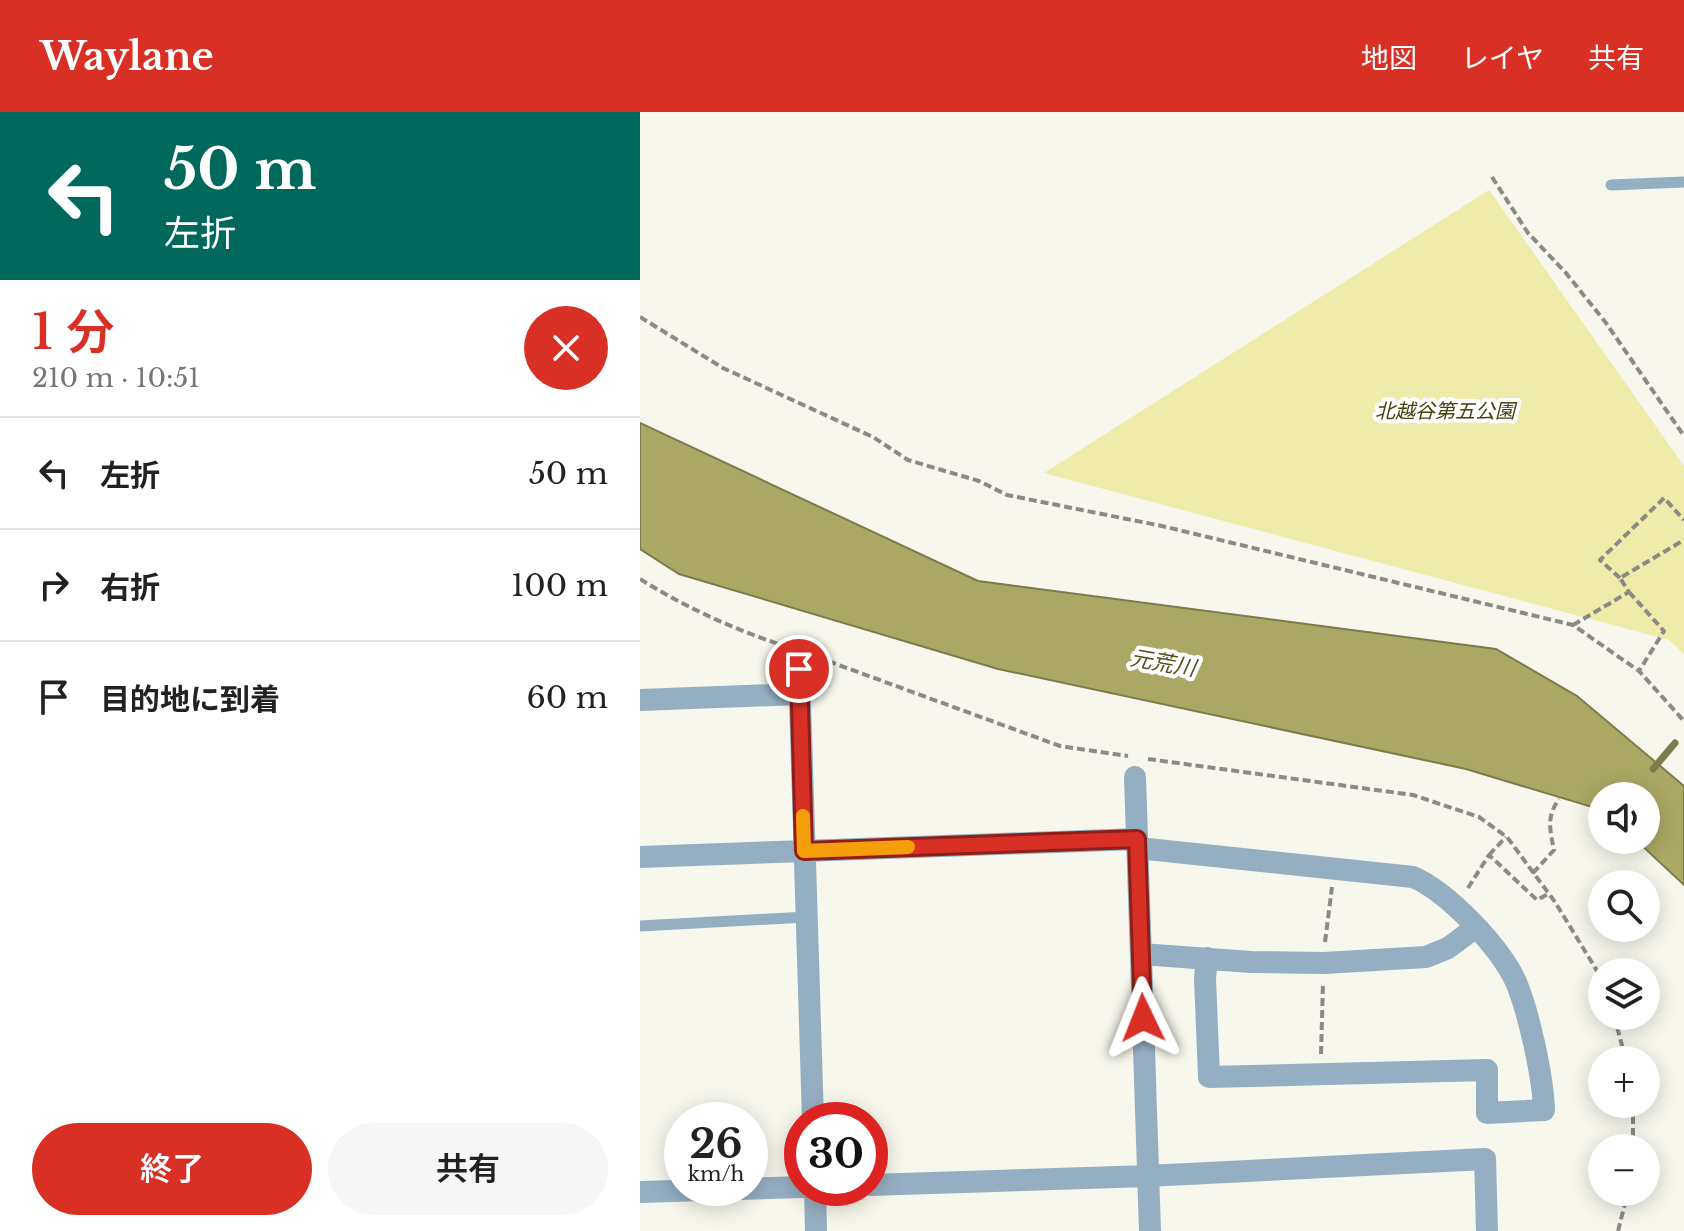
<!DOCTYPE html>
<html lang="ja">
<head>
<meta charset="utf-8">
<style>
	:root { --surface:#fff; --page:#f6f6f6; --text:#222; --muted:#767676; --line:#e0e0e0; --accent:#d93025 }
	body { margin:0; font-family:"Libre Baskerville","Noto Sans JP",serif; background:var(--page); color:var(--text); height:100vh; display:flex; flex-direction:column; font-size:30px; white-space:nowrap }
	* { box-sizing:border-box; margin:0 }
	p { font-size:26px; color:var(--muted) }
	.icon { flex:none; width:44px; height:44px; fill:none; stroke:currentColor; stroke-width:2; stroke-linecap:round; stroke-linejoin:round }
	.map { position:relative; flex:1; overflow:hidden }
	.panel { display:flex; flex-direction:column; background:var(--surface); width:640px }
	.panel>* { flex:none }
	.guide { background:#00695c; color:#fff; overflow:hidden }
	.buttons { position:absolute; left:948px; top:670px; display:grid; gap:16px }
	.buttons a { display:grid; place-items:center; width:72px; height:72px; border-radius:50%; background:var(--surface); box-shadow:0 4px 20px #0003; font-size:40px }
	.speed { position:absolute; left:24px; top:990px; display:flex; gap:16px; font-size:40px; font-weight:700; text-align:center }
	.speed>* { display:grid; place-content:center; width:104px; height:104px; border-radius:50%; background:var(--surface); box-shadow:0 4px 20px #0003; line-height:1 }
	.speed small { font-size:20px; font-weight:400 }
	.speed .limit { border:12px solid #d22; background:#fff; color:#111 }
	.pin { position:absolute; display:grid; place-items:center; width:68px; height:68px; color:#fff; margin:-34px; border:4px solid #fff; border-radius:50%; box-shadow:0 2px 8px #0007 }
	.me { position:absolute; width:88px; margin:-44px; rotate:358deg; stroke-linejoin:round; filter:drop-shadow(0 0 6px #0008) }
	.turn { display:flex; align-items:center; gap:28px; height:168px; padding:0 32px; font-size:36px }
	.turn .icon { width:104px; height:104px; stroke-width:2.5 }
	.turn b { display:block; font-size:56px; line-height:68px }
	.round { display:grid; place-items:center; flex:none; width:84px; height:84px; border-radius:42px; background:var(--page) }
	.overview { display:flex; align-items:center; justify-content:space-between; height:136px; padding:0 32px }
	h1 { font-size:48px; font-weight:600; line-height:60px; color:var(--accent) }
	.cta { display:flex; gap:16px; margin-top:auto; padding:16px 32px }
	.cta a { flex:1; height:92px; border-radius:48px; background:var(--accent); color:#fff; font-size:32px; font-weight:600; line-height:92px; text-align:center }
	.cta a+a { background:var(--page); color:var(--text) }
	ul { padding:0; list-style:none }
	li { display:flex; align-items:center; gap:24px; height:112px; padding:0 32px; border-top:2px solid var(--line) }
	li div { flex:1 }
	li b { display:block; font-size:30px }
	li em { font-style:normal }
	header { display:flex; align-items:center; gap:48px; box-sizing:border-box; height:112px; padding:0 40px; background:var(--accent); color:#fff }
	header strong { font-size:38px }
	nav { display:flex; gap:44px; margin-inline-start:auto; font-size:28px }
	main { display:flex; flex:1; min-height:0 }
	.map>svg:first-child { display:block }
	.green { fill:#eeebab }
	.water { fill:#aba865; stroke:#7d7b4b; stroke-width:2 }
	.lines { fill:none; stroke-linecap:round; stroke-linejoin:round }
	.stream { stroke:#7d7b4b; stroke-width:7 }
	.path { stroke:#8b8b84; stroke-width:4; stroke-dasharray:8 4; stroke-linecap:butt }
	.lane { stroke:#95afc2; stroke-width:11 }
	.street { stroke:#95afc2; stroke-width:22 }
	.route-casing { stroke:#8d1f18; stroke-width:20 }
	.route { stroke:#d93025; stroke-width:14 }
	.slow { stroke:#f59e0b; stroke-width:14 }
	.labels { text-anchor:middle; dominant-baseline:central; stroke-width:8; stroke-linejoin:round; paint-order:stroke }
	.park-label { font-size:20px; font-style:italic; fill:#45420c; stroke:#fff }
	.water-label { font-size:22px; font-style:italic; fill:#55521f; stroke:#fff }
</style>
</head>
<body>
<header>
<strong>Waylane</strong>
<nav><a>地図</a><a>レイヤ</a><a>共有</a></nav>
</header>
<main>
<section class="panel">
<div class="guide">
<div class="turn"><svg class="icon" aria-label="left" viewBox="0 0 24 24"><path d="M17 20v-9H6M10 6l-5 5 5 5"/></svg><div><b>50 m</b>左折</div></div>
</div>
<div class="overview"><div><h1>1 分</h1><p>210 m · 10:51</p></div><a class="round" style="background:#d93025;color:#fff"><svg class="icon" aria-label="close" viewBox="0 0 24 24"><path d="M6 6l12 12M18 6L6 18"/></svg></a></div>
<ul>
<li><svg class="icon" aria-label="left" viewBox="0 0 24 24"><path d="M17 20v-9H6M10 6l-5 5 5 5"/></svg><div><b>左折</b></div><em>50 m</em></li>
<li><svg class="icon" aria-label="right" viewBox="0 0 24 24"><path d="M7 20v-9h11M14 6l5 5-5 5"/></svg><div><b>右折</b></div><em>100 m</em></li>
<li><svg class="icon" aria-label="arrive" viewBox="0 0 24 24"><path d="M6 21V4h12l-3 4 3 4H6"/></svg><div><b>目的地に到着</b></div><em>60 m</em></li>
</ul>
<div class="cta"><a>終了</a><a>共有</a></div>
</section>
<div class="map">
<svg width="1044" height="1119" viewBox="0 0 1044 1119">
	<rect width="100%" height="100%" fill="#f7f7ed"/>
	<path class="green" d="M849,78L1044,354V542L1029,528L404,361Z"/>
	<path class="water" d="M0,311L338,469L856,537L937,584L1044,674V773L996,728H1006V684H962V698L826,657L358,557L39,462L0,437Z"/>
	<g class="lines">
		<path class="stream" d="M1013,657L1035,631"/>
		<path class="path" d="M852,65L888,121L926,161L966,211L1044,324
			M0,205L83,256L233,325L268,348L339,369L367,383L522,414L933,513L999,559L1044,609
			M980,466L960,448L1024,386L1044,408
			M0,467C48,497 100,520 154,537
			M989,480L1024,519L999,559
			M933,513L989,480L980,466L1044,428
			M177,545L420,634L488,644
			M508,647L773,683L839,705L867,725L915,790L962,867
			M849,743L866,725
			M893,761L914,738C910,718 906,705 919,687
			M828,776L849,743L897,788L908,782
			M685,830L692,775
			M974,904L986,948
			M681,942L683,871
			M993,992V1036
			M978,1119L988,1080"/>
		<path class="lane" d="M971,73L1044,70
			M0,814L166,805"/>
		<path class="street" d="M159,557L173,1008
			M0,588L160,582
			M495,665L510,1119
			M498,736L773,765C808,780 860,835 876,870C889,901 903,965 904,998L847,1001V958L569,965L565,866L567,846
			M0,745L497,727
			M501,842L611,850L684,851L786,845L808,836L835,816
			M230,1073L508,1064L845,1047L847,1119
			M175,1076L176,1119
			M0,1080L162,1075"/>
	</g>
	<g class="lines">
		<g class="route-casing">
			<path id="route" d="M159,557L164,739L497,727L503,906"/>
		</g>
		<use href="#route" class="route"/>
		<path class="slow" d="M163,704L164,739L268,735"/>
	</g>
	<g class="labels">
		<g class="park-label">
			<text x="805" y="299">北越谷第五公園</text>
		</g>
		<g class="water-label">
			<text transform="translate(523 551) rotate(10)">元荒川</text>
		</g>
	</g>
</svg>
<div class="buttons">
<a><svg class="icon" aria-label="sound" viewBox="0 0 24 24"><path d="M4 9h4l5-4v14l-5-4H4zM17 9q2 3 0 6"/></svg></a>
<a><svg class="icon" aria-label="search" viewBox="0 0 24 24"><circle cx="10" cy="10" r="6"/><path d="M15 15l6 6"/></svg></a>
<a><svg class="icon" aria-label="layers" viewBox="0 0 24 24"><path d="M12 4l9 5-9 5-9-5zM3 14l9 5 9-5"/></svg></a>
<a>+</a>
<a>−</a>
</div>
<div class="speed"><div>26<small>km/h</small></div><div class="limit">30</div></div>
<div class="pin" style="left:159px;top:557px;background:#d93025"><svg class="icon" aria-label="arrive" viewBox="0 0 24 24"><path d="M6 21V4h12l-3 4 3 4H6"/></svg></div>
<svg class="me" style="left:503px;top:906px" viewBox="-20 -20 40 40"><path d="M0-17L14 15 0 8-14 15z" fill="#d93025" stroke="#fff" stroke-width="4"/></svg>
</div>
</main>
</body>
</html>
